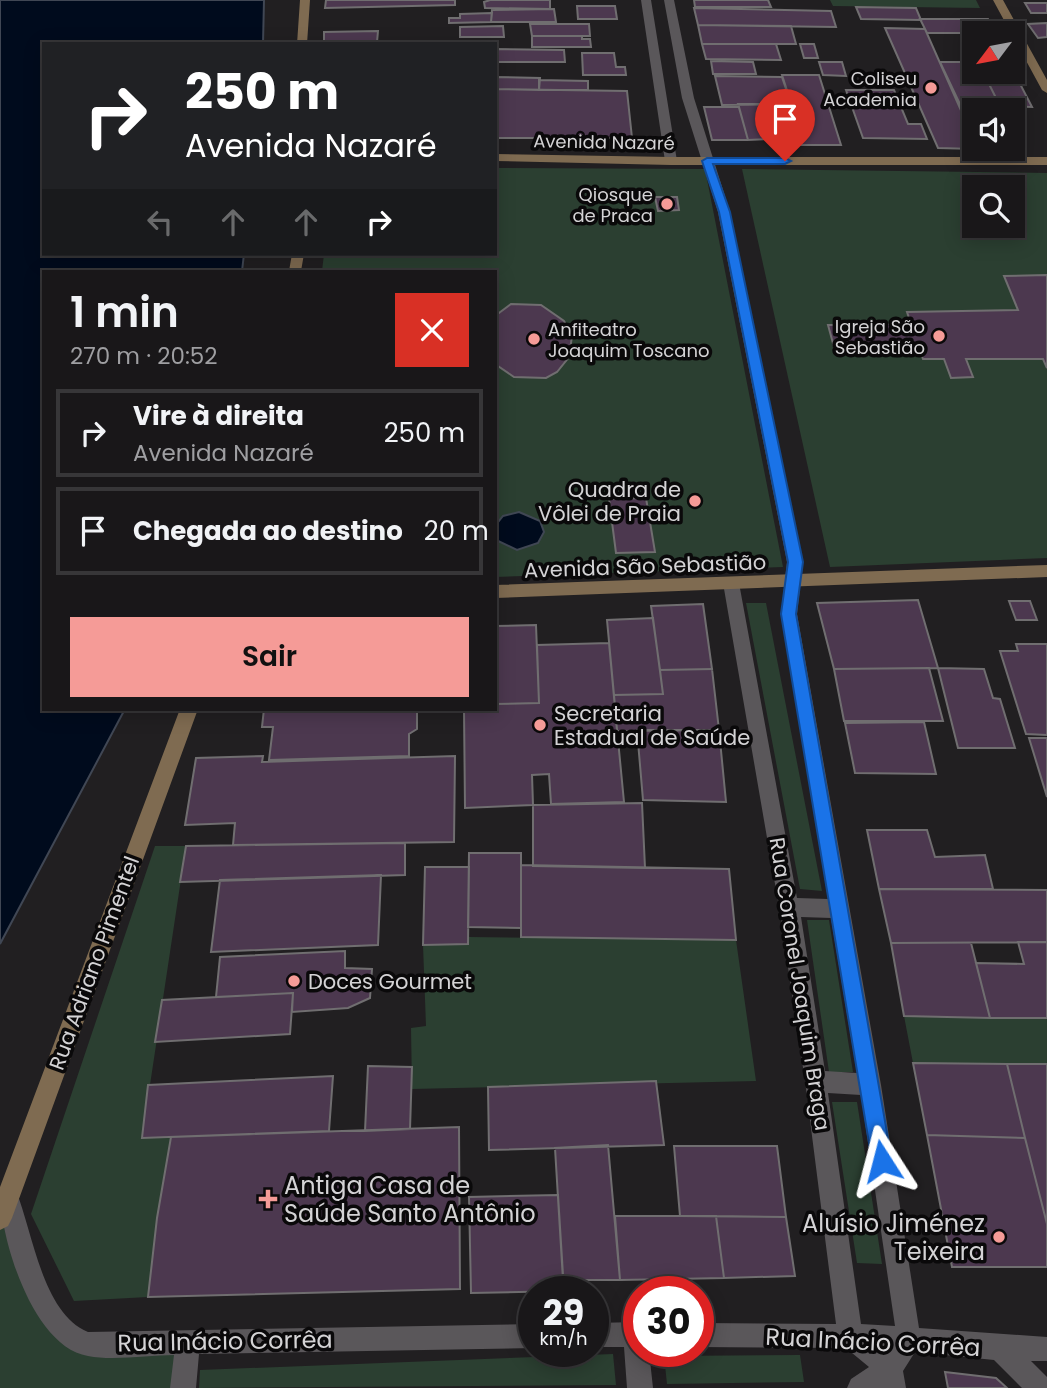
<!DOCTYPE html>
<html lang="pt">
<head>
<meta charset="utf-8">
<style>
	:root { --surface:#191719; --page:#262426; --text:#f1f3f6; --muted:#9f9fa2; --line:#373638; --accent:#f59b97 }
	body { margin:0; font-family:Poppins,sans-serif; background:var(--page); color:var(--text); height:100vh; display:flex; flex-direction:column; font-size:26px; white-space:nowrap }
	* { box-sizing:border-box; margin:0 }
	p { font-size:23px; color:var(--muted) }
	.icon { flex:none; width:38px; height:38px; fill:none; stroke:currentColor; stroke-width:2; stroke-linecap:round; stroke-linejoin:round }
	.map { position:relative; flex:1; overflow:hidden }
	.side { position:absolute; left:42px; top:270px; width:455px; height:441px; display:flex; flex-direction:column; background:var(--surface); border-radius:0px; box-shadow:0 4px 18px #0003,0 0 0 2px var(--line) }
	.side>* { flex:none }
	.top-card { position:absolute; left:42px; top:42px; width:455px; height:214px; border-radius:0px; box-shadow:0 4px 18px #0003,0 0 0 2px var(--line); background:#202124; color:#fff; overflow:hidden }
	.needle { width:46px; rotate:238deg }
	.tools { position:absolute; left:962px; top:21px; display:grid; gap:14px }
	.tools a { display:grid; place-items:center; width:63px; height:63px; border-radius:0px; background:var(--surface); box-shadow:0 4px 18px #0003,0 0 0 2px var(--line); font-size:35px }
	.speed { position:absolute; left:518px; top:1276px; display:flex; gap:14px; font-size:35px; font-weight:700; text-align:center }
	.speed>* { display:grid; place-content:center; width:91px; height:91px; border-radius:50%; background:var(--surface); box-shadow:0 4px 18px #0003,0 0 0 2px var(--line); line-height:1 }
	.speed small { font-size:18px; font-weight:400 }
	.speed .limit { border:10px solid #d22; background:#fff; color:#111 }
	.pin { position:absolute; display:grid; place-items:center; width:60px; height:60px; color:#fff; margin:-72px -30px; border-radius:50% 50% 50% 0; rotate:-45deg; box-shadow:0 0 7px #0007 }
	.pin .icon { rotate:45deg }
	.me { position:absolute; width:77px; margin:-38px; rotate:351deg; stroke-linejoin:round; filter:drop-shadow(0 0 5px #0008) }
	.turn { display:flex; align-items:center; gap:24px; height:147px; padding:0 28px; font-size:32px }
	.turn .icon { width:91px; height:91px; stroke-width:2.5 }
	.turn b { display:block; font-size:49px; line-height:60px }
	.lanes { display:flex; align-items:center; height:66px; padding:0 28px; background:#0003; justify-content:center; gap:35px; direction:ltr }
	.lanes .off { opacity:.35 }
	.round { display:grid; place-items:center; flex:none; width:74px; height:74px; border-radius:0px; background:var(--page) }
	.headline { display:flex; align-items:center; justify-content:space-between; height:119px; padding:0 28px }
	h1 { font-size:42px; font-weight:600; line-height:52px }
	.button { display:flex; gap:14px; margin-top:auto; padding:14px 28px }
	.button a { flex:1; height:80px; border-radius:0px; background:var(--accent); color:#111; font-size:28px; font-weight:600; line-height:80px; text-align:center }
	ul { padding:0; list-style:none }
	li { display:flex; align-items:center; gap:21px; height:88px; margin:0 14px 10px; padding:0 14px; border:4px solid var(--line); border-radius:0px }
	li div { flex:1 }
	li b { display:block; font-size:26px }
	li em { font-style:normal }
	.map>svg:first-child { display:block }
	.green { fill:#2b3f31; fill-rule:evenodd }
	.water { fill:#000b1d; stroke:#404754; stroke-width:2 }
	.building { fill:#4c384f; stroke:#706e70; stroke-width:2 }
	.lines { fill:none; stroke-linecap:round; stroke-linejoin:round }
	.street { fill:#5a575a; fill-rule:evenodd }
	.secondary { fill:#7f6b51; fill-rule:evenodd }
	.route { fill:#1a73e8; stroke:#114b97; stroke-width:2 }
	.poi-dot { fill:#f59b97; stroke:#0a090a; stroke-width:2.5 }
	.labels { text-anchor:middle; dominant-baseline:central; stroke-width:7; stroke-linejoin:round; paint-order:stroke }
	.far-poi-label { font-size:18px; fill:#d4d3d5; stroke:#0a090a; text-anchor:end }
	.far-street-label { font-size:18px; fill:#d4d3d5; stroke:#0a090a }
	.poi-label { font-size:21px; fill:#d4d3d5; stroke:#0a090a; text-anchor:start }
	.street-label { font-size:21px; fill:#d4d3d5; stroke:#0a090a }
	.near-poi-label { font-size:24px; fill:#d4d3d5; stroke:#0a090a; text-anchor:start }
	.near-street-label { font-size:24px; fill:#d4d3d5; stroke:#0a090a }
</style>
</head>
<body>
<div class="map">
<svg width="1047" height="1388" viewBox="0 0 1047 1388">
	<rect width="100%" height="100%" fill="#211f21"/>
	<path class="green" d="M830,0H976L980,8L833,6Z
		M495,168L705,169L783,567L495,577V271H322L324,254H495Z
		M742,169L1047,173V558L830,567ZM975,187H1013V226H975Z
		M746,603H766L822,891L800,889Z
		M155,846H186L142,1138L171,1137L157,1218L148,1297L74,1301L31,1214Z
		M807,920H829L853,1072H829Z
		M468,937L736,940L756,1081L412,1089L411,1028L426,1026L423,945L468,944Z
		M904,1016L1047,1018V1064L913,1063Z
		M832,1102H857L882,1264L857,1263Z
		M0,1218L69,1335L188,1341L183,1388H0Z
		M613,1354L616,1385L199,1388L200,1370Z
		M800,1355L804,1382L667,1384L664,1356Z"/>
	<path class="water" d="M0,0H264L263,44H44V254H244L242,271H44V709H125L0,944Z
		M519,512L540,521L544,532L538,543L517,550L496,540L495,526L503,516Z"/>
	<path class="building" d="M326,0H455V5L325,8Z
		M490,0H550V9L485,8L484,2Z
		M694,0H768L771,7H695Z
		M1025,3H1047V13H1031Z
		M577,6H615L617,19H578Z
		M856,7L916,8L921,20L861,19Z
		M694,8L831,11L836,27L698,25Z
		M554,9L556,22H491L492,10Z
		M492,13L491,22L449,23V18H460V14Z
		M920,19H988L994,33H927Z
		M1047,23V37L1038,38L1028,24Z
		M530,24H589L590,36H532Z
		M698,25L791,26L796,44H702Z
		M503,26L504,37H460V27Z
		M885,28L925,29L975,142V149L938,148Z
		M378,31L377,42L324,43V32Z
		M964,34H975V56Z
		M532,36H582V39H590L591,47H532Z
		M702,44H776L781,60L706,59Z
		M800,44H814L818,58H804Z
		M495,49L564,50L565,62H495Z
		M582,53H614L616,67H625L626,75H583Z
		M711,61L753,62L756,74H713Z
		M819,62H842L846,76L823,75Z
		M940,62H975V72H983L1002,110H975V136Z
		M782,75H819L841,145H798L789,115H795Z
		M715,76L782,77L791,104L722,105Z
		M495,77L540,78L539,90L495,89Z
		M986,78H1017L1032,107L1000,106Z
		M539,80L588,81V90H539Z
		M495,89L627,91L632,138H495Z
		M846,90H894L908,124H921L927,139L863,138Z
		M738,104H767L776,135H767V139L748,140Z
		M767,104H791L795,115H789L796,140H777Z
		M704,107H739L748,140H712Z
		M655,197H677L679,210L658,211Z
		M1047,275V368L1043,359H966L973,377L951,378L944,359H923L918,346L834,347L828,325L911,324L907,312L1018,310L1004,276Z
		M511,304L541,305L564,321L572,336L569,357L557,372L546,378L514,377L495,364V316Z
		M646,498L655,552L616,553L609,499Z
		M918,600L938,668L834,669L817,603Z
		M1009,601H1030L1037,620H1016Z
		M703,604L712,669L660,670L651,606Z
		M653,618L663,694L614,695L607,620Z
		M536,625L539,703L495,704V626Z
		M609,643L615,708H590L591,718L616,719L624,802L551,804L549,774L532,775L533,805L465,808L464,709H495V704L539,703L537,645Z
		M1016,644H1047V735L1026,734L1000,651H1018Z
		M929,668L943,721H844L834,669Z
		M938,668L984,669L993,698L1000,699L1015,748H958Z
		M712,669L719,730L617,731L614,695L663,694L660,670Z
		M264,709H417V729L409,734V756L269,760L273,727H262Z
		M924,722L936,774L855,773L845,723Z
		M637,730H719L726,802L643,800Z
		M1029,738H1047V797Z
		M263,756L262,762L455,756L454,842L233,845L235,823L185,825L196,758Z
		M642,803L645,868L533,866V805Z
		M867,830H927L935,857L985,855L993,889H879Z
		M405,843V875L180,882L186,846Z
		M469,853H521V928L468,927Z
		M521,865L729,869L736,940L521,937Z
		M425,867H469L468,944L423,945Z
		M381,875L378,945L211,952L220,880Z
		M879,889L1047,890V942L891,943Z
		M1018,942H1047V1018H990L976,963L1024,964Z
		M891,943H971L990,1018L904,1016Z
		M345,951V968L372,969L370,998L348,1008L292,1012L293,993L216,997L220,957Z
		M293,993L290,1034L155,1042L162,1000Z
		M913,1063L1007,1064L1025,1138L927,1135Z
		M1007,1064H1047V1224L1025,1138Z
		M368,1066L412,1067L410,1129L365,1131Z
		M333,1076L329,1131L142,1138L148,1085Z
		M656,1081L664,1145L489,1150L488,1087Z
		M459,1127L460,1289L148,1297L157,1218L171,1137Z
		M927,1135L1025,1138L1047,1224V1267H952Z
		M608,1145L620,1280H563L555,1148Z
		M674,1146H777L786,1217L680,1216Z
		M558,1195L564,1291L471,1293L469,1197Z
		M615,1216H716L724,1278L620,1280Z
		M716,1216L786,1217L795,1276L724,1278Z
		M945,1372L996,1378L1007,1388H948Z"/>
	<g class="lines">
		<path class="street" d="M641,0H651L677,161L671,165L665,161Z
			M664,0H674L694,98L730,212L803,562L797,614L881,1085L919,1328L1047,1337V1361H1031L1047,1377V1388H1022L994,1360L915,1352L903,1371L906,1388H847L851,1379L869,1367L846,1348L698,1347V1323L836,1324L805,1081L779,907L723,583L731,577L739,583L797,898L828,899L781,614L787,562L718,212L682,98ZM801,917L831,918L857,1073L825,1071ZM828,1093L861,1095L895,1326L861,1324Z
			M8,1188L16,1191C33,1232 42,1313 88,1332L534,1324V1348L199,1354L196,1388H170L174,1355C149,1355 113,1361 88,1356C33,1347 0,1239 0,1191Z
			M639,1322V1351H649L653,1388H627L624,1347H593V1323Z"/>
		<path class="secondary" d="M300,0H310L307,44H297Z
			M993,0H1003L1047,80V93L1042,90Z
			M495,154L671,157H1047V165H671L495,161Z
			M292,254H304L301,271H289Z
			M1047,565V577L495,598V585Z
			M180,709H198L12,1218L8,1226L0,1230V1187Z"/>
	</g>
	<path class="route" d="M707,158H785L791,161L785,164H713L730,212L803,562L796,614L892,1161L889,1168L882,1171L875,1168L872,1161L781,614L788,562L719,212L702,161Z"/>
	<g class="poi-dot">
		<circle cx="931" cy="88" r="7"/>
		<circle cx="667" cy="204" r="7"/>
		<circle cx="939" cy="336" r="7"/>
		<circle cx="534" cy="339" r="7"/>
		<circle cx="695" cy="501" r="7"/>
		<circle cx="540" cy="725" r="7"/>
		<circle cx="294" cy="981" r="7"/>
		<path d="M264.5 1188.5h7v7h7v7h-7v7h-7v-7h-7v-7h7z"/>
		<circle cx="999" cy="1237" r="7"/>
	</g>
	<g class="labels">
		<g class="far-poi-label">
			<text x="917" y="78">Coliseu<tspan x="917" dy="21">Academia</tspan></text>
			<text x="653" y="194">Qiosque<tspan x="653" dy="21">de Praca</tspan></text>
			<text x="925" y="326">Igreja São<tspan x="925" dy="21">Sebastião</tspan></text>
			<text x="548" y="329" text-anchor="start">Anfiteatro<tspan x="548" dy="21">Joaquim Toscano</tspan></text>
		</g>
		<g class="far-street-label">
			<text transform="translate(604 142) rotate(1)">Avenida Nazaré</text>
		</g>
		<g class="poi-label">
			<text x="681" y="489" text-anchor="end">Quadra de<tspan x="681" dy="24">Vôlei de Praia</tspan></text>
			<text x="554" y="713">Secretaria<tspan x="554" dy="24">Estadual de Saúde</tspan></text>
			<text x="308" y="981">Doces Gourmet</text>
		</g>
		<g class="street-label">
			<text transform="translate(645 566) rotate(-2)">Avenida São Sebastião</text>
			<text transform="translate(94 963) rotate(-70)">Rua Adriano Pimentel</text>
			<text transform="translate(800 984) rotate(81)">Rua Coronel Joaquim Braga</text>
		</g>
		<g class="near-poi-label">
			<text x="284" y="1185">Antiga Casa de<tspan x="284" dy="28">Saúde Santo Antônio</tspan></text>
			<text x="985" y="1223" text-anchor="end">Aluísio Jiménez<tspan x="985" dy="28">Teixeira</tspan></text>
		</g>
		<g class="near-street-label">
			<text transform="translate(225 1341) rotate(-1)">Rua Inácio Corrêa</text>
			<text transform="translate(873 1342) rotate(3)">Rua Inácio Corrêa</text>
		</g>
	</g>
</svg>
<div class="tools">
<a><svg class="needle" viewBox="-14 -14 28 28"><path d="M0-13l5 13h-10z" fill="#e53935"/><path d="M0 13l5-13h-10z" fill="#9f9fa2"/></svg></a>
<a><svg class="icon" aria-label="sound" viewBox="0 0 24 24"><path d="M4 9h4l5-4v14l-5-4H4zM17 9q2 3 0 6"/></svg></a>
<a><svg class="icon" aria-label="search" viewBox="0 0 24 24"><circle cx="10" cy="10" r="6"/><path d="M15 15l6 6"/></svg></a>
</div>
<div class="speed"><div>29<small>km/h</small></div><div class="limit">30</div></div>
<div class="pin" style="left:785px;top:161px;background:#d93025"><svg class="icon" aria-label="arrive" viewBox="0 0 24 24"><path d="M6 21V4h12l-3 4 3 4H6"/></svg></div>
<svg class="me" style="left:882px;top:1161px" viewBox="-20 -20 40 40"><path d="M0-17L14 15 0 8-14 15z" fill="#1a73e8" stroke="#fff" stroke-width="4"/></svg>
<div class="top-card">
<div class="turn"><svg class="icon" aria-label="right" viewBox="0 0 24 24"><path d="M7 20v-9h11M14 6l5 5-5 5"/></svg><div><b>250 m</b>Avenida Nazaré</div></div>
<div class="lanes"><svg class="icon off" aria-label="left" viewBox="0 0 24 24"><path d="M17 20v-9H6M10 6l-5 5 5 5"/></svg><svg class="icon off" aria-label="ahead" viewBox="0 0 24 24"><path d="M12 20V5M6 11l6-6 6 6"/></svg><svg class="icon off" aria-label="ahead" viewBox="0 0 24 24"><path d="M12 20V5M6 11l6-6 6 6"/></svg><svg class="icon" aria-label="right" viewBox="0 0 24 24"><path d="M7 20v-9h11M14 6l5 5-5 5"/></svg></div>
</div>
<section class="side">
<div class="headline"><div><h1>1 min</h1><p>270 m · 20:52</p></div><a class="round" style="background:#d93025;color:#fff"><svg class="icon" aria-label="close" viewBox="0 0 24 24"><path d="M6 6l12 12M18 6L6 18"/></svg></a></div>
<ul>
<li><svg class="icon" aria-label="right" viewBox="0 0 24 24"><path d="M7 20v-9h11M14 6l5 5-5 5"/></svg><div><b>Vire à direita</b><p>Avenida Nazaré</p></div><em>250 m</em></li>
<li><svg class="icon" aria-label="arrive" viewBox="0 0 24 24"><path d="M6 21V4h12l-3 4 3 4H6"/></svg><div><b>Chegada ao destino</b></div><em>20 m</em></li>
</ul>
<div class="button"><a>Sair</a></div>
</section>
</div>
</body>
</html>
